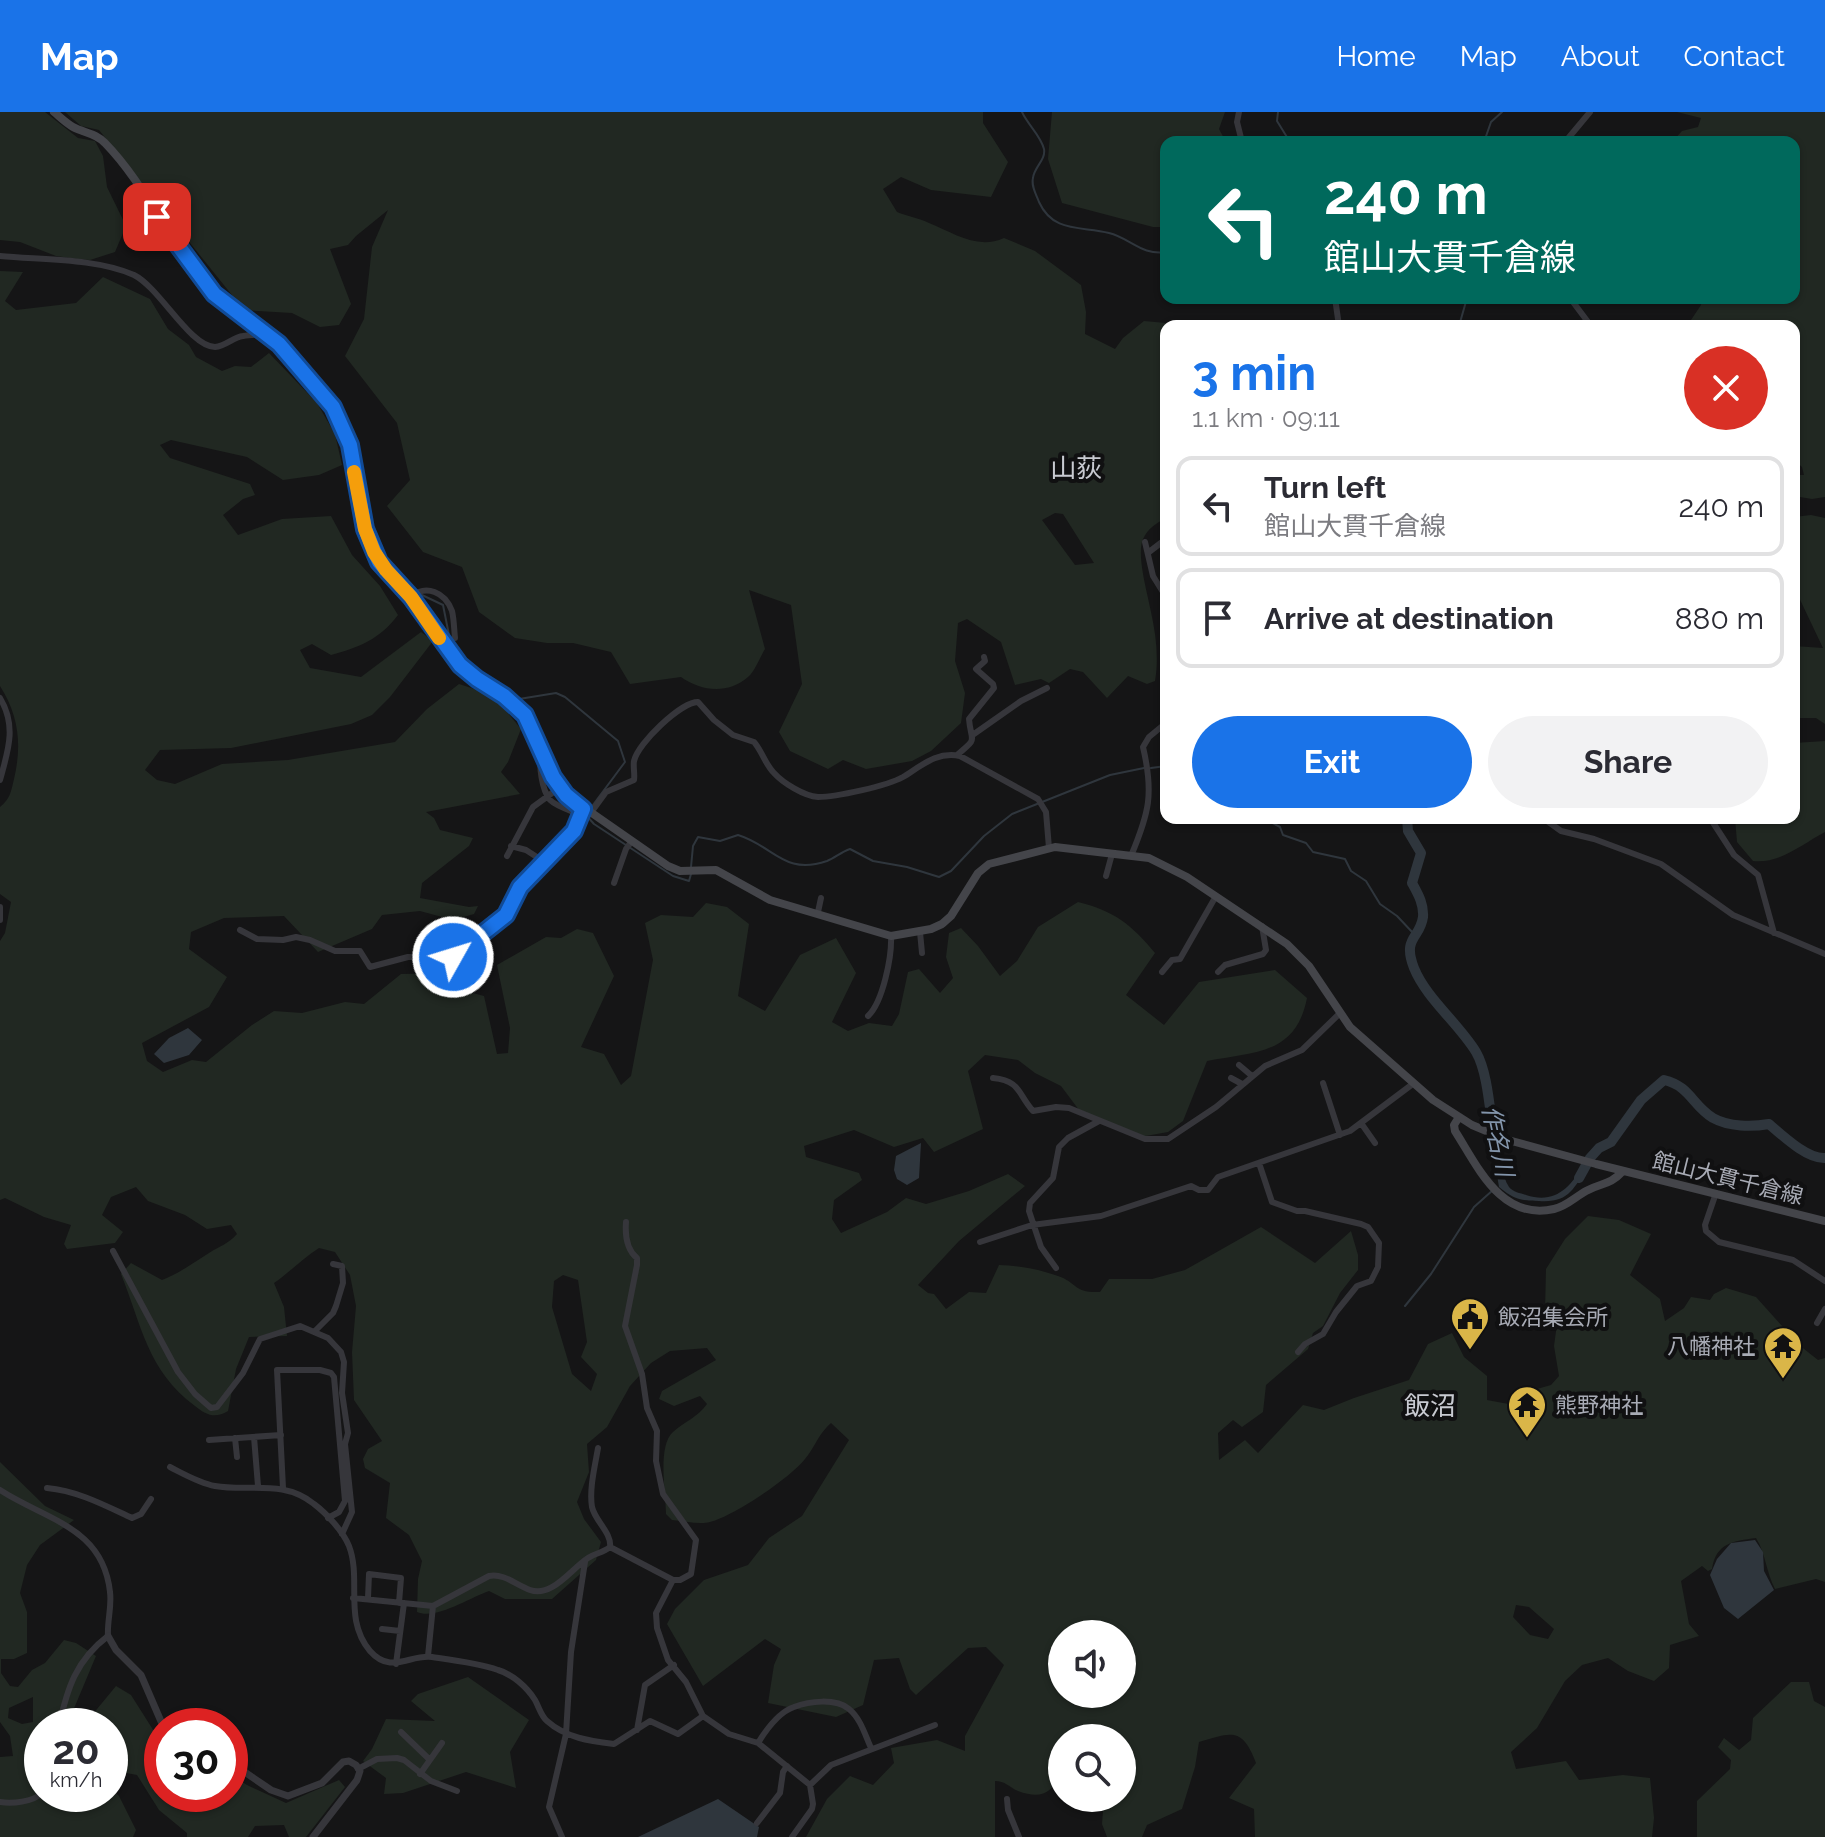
<!DOCTYPE html>
<html lang="en">
<head>
<meta charset="utf-8">
<style>
	:root { --surface:#fff; --page:#f2f2f3; --text:#2b2b33; --muted:#7c7c81; --line:#e1e1e2; --accent:#1a73e8 }
	body { margin:0; font-family:Raleway,"Noto Sans JP",sans-serif; background:var(--page); color:var(--text); height:100vh; display:flex; flex-direction:column; font-size:30px; white-space:nowrap }
	* { box-sizing:border-box; margin:0 }
	p { font-size:26px; color:var(--muted) }
	.icon { flex:none; width:44px; height:44px; fill:none; stroke:currentColor; stroke-width:2; stroke-linecap:round; stroke-linejoin:round }
	.map { position:relative; flex:1; overflow:hidden }
	.details { position:absolute; left:1160px; top:208px; width:640px; height:504px; display:flex; flex-direction:column; background:var(--surface); border-radius:16px; box-shadow:0 2px 6px #0004 }
	.details>* { flex:none }
	.top-card { position:absolute; left:1160px; top:24px; width:640px; height:168px; border-radius:16px; box-shadow:0 2px 6px #0004; background:#00695c; color:#fff; overflow:hidden }
	.controls { position:absolute; left:1048px; top:1508px; display:grid; gap:16px }
	.controls a { display:grid; place-items:center; width:88px; height:88px; border-radius:50%; background:var(--surface); box-shadow:0 2px 6px #0004; font-size:40px }
	.speed { position:absolute; left:24px; top:1596px; display:flex; gap:16px; font-size:40px; font-weight:700; text-align:center }
	.speed>* { display:grid; place-content:center; width:104px; height:104px; border-radius:50%; background:var(--surface); box-shadow:0 2px 6px #0004; line-height:1 }
	.speed small { font-size:20px; font-weight:400 }
	.speed .limit { border:12px solid #d22; background:#fff; color:#111 }
	.pin { position:absolute; display:grid; place-items:center; width:68px; height:68px; color:#fff; margin:-34px; border-radius:16px; box-shadow:0 4px 12px #0006 }
	.me { position:absolute; width:88px; margin:-44px; rotate:51deg; stroke-linejoin:round; filter:drop-shadow(0 0 6px #0008) }
	.turn { display:flex; align-items:center; gap:28px; height:168px; padding:0 32px; font-size:36px }
	.turn .icon { width:104px; height:104px; stroke-width:2.5 }
	.turn b { display:block; font-size:56px; line-height:68px }
	.round { display:grid; place-items:center; flex:none; width:84px; height:84px; border-radius:42px; background:var(--page) }
	.summary { display:flex; align-items:center; justify-content:space-between; height:136px; padding:0 32px }
	h1 { font-size:48px; font-weight:700; line-height:60px; color:var(--accent) }
	.button { display:flex; gap:16px; margin-top:auto; padding:16px 32px }
	.button a { flex:1; height:92px; border-radius:48px; background:var(--accent); color:#fff; font-size:32px; font-weight:700; line-height:92px; text-align:center }
	.button a+a { background:var(--page); color:var(--text) }
	ul { padding:0; list-style:none }
	li { display:flex; align-items:center; gap:24px; height:100px; margin:0 16px 12px; padding:0 16px; border:4px solid var(--line); border-radius:16px }
	li div { flex:1 }
	li b { display:block; font-size:30px }
	li em { font-style:normal }
	header { display:flex; align-items:center; gap:48px; box-sizing:border-box; height:112px; padding:0 40px; background:var(--accent); color:#fff }
	header strong { font-size:38px }
	nav { display:flex; gap:44px; margin-inline-start:auto; font-size:28px }
	.map>svg:first-child { display:block }
	.green { fill:#212822; fill-rule:evenodd }
	.water { fill:#2f363d }
	.lines { fill:none; stroke-linecap:round; stroke-linejoin:round }
	.stream { stroke:#2f363d; stroke-width:2 }
	.river { stroke:#2f363d; stroke-width:10 }
	.minor { stroke:#36363b; stroke-width:6 }
	.tertiary { stroke:#36363b; stroke-width:7 }
	.secondary { stroke:#44454a; stroke-width:8 }
	.route-casing { stroke:#114b97; stroke-width:20 }
	.route { stroke:#1a73e8; stroke-width:14 }
	.slow { stroke:#f59e0b; stroke-width:14 }
	.labels { text-anchor:middle; dominant-baseline:central; stroke-width:8; stroke-linejoin:round; paint-order:stroke }
	.street-label { font-size:22px; fill:#a8abb5; stroke:#101011 }
	.poi-label { font-size:22px; fill:#a8abb5; stroke:#101011; text-anchor:start }
	.water-label { font-size:24px; font-style:italic; fill:#8395ab; stroke:#101011 }
	.quarter-label { font-size:26px; fill:#c8cad1; stroke:#101011 }
</style>
</head>
<body>
<header>
<strong>Map</strong>
<nav><a>Home</a><a>Map</a><a>About</a><a>Contact</a></nav>
</header>
<div class="map">
<svg width="1825" height="1725" viewBox="0 0 1825 1725">
	<rect width="100%" height="100%" fill="#151516"/>
	<path class="green" d="M0,0H45L78,26L95,29L103,44L107,75L126,114L115,140L90,148L77,147L56,144L20,130L0,128Z
		M65,0H983V11L1008,50L991,85L931,78L901,65L883,77L897,100C907,104 919,106 929,111C954,121 977,138 1004,126L1035,139L1081,173L1086,200L1085,222L1115,237L1123,226L1144,209L1199,214H1166V406C1157,411 1148,416 1143,427C1136,443 1148,483 1151,500C1156,523 1159,546 1155,569L1147,572L1128,564L1107,586L1083,560L1070,557L1049,571L1041,567L1015,573L1001,530L967,507L958,511L955,549L965,581L961,611L931,639L912,649L866,657L843,648L828,657L790,639L779,620L802,572L791,493L749,478L765,537C760,545 755,559 748,565C727,583 701,579 681,565L630,572L611,540L573,531H547L515,526L479,500L462,455L423,440L387,394L410,368L397,311L345,244L364,207L372,135L388,98L356,124L348,133L330,137L351,192L339,213L320,215L292,201L244,198L99,18L81,14ZM1055,401L1063,402L1094,451L1075,453L1042,408Z
		M1052,0H1225L1219,17L1226,30H1166V115H1153L1062,91L1048,47Z
		M1677,0H1825V385L1812,387L1794,384V363H1804L1802,355L1794,348V214H1687L1701,193L1702,186H1794V30H1672L1682,19L1698,15L1701,6Z
		M0,159L23,160L5,189L16,198L76,191L103,165L150,187L168,217L189,233L196,245L222,259L235,254L251,255L269,241L317,291L335,322L342,353L319,363L283,368L247,345L171,328L160,333L170,346L250,372L255,383L243,387L223,403L238,423L282,407L331,404L352,443L380,474L398,503C380,527 360,535 331,543L312,532L300,538L310,556L361,565L421,520L433,529L390,585L372,603L351,612L231,636L160,638L145,658L157,668L175,672L222,652L288,648L395,630L427,597L459,572L493,583L521,617L508,650L501,660L520,682L426,700L434,706L440,718L473,726L469,734L422,771L420,786L469,795L478,794L474,802L453,808L420,799L382,803L372,817L318,840L284,804L224,806L191,820L189,837L227,865L209,895L142,931L147,949L163,960L192,948L206,950L252,913L274,899L302,901L345,890L364,892L401,862L453,861L465,879L484,884L497,942L508,941L510,916L497,853L546,825L561,826L577,817L593,821L614,864L581,935L604,942L621,973L631,964L653,848L645,811L661,803L693,805L706,791L727,795L749,812L738,884L765,899L800,843L836,826L856,861L832,910L848,919L869,911L892,914L899,902L908,860L919,857L940,881L953,866L946,845L949,821L961,816L978,834L1000,864L1017,849L1038,815L1078,790C1114,799 1131,812 1155,841L1126,883L1164,913L1199,870L1275,858L1307,886C1296,943 1254,940 1207,949L1183,1009L1168,1020L1140,1025L1079,998L1061,974L1035,961L1018,948L985,943L968,959L983,1017L934,1040L923,1026L894,1035L854,1018L804,1034L806,1045L859,1061L862,1068L834,1088L832,1107L841,1121L887,1100L906,1086L926,1092L969,1079L1008,1062L1025,1074L959,1129L918,1173L928,1181L934,1182L946,1197L969,1180L986,1181L999,1153C1020,1154 1038,1157 1058,1164C1078,1171 1073,1181 1100,1180L1109,1167H1152L1185,1158L1261,1115L1315,1151L1351,1119L1358,1143V1158L1340,1181L1323,1214L1313,1221L1308,1237L1266,1273L1263,1300L1242,1315L1233,1308L1218,1321L1219,1348L1245,1328L1258,1341L1303,1293L1324,1298L1354,1286L1409,1268L1428,1232L1452,1221L1464,1245L1487,1264V1288L1530,1296L1539,1285L1537,1277L1551,1273L1559,1264L1554,1234L1557,1212L1545,1200L1546,1157L1565,1127L1588,1104L1619,1108L1651,1122L1630,1163L1660,1187L1665,1209L1684,1196L1691,1185L1710,1188L1714,1182L1726,1176L1756,1185L1799,1233L1818,1248L1825,1246V1470L1816,1467L1775,1477C1766,1460 1766,1442 1756,1426C1733,1429 1716,1431 1712,1457L1708,1459L1702,1454L1681,1469L1689,1512L1699,1524L1670,1533L1669,1556L1654,1569L1628,1559L1608,1546L1582,1553L1565,1569L1537,1616L1511,1640L1516,1657L1566,1649L1579,1668L1623,1663L1650,1666L1654,1706L1652,1725H1255L1254,1697L1229,1686L1256,1651C1242,1614 1231,1621 1199,1630L1195,1655L1182,1697L1147,1713L1142,1725H1107L1102,1712L1104,1686H1122V1626H1062C1062,1656 1060,1695 1018,1679C1009,1675 1005,1669 995,1669V1725H806L827,1687L850,1664L873,1673L894,1651L891,1636L937,1628L965,1639V1624L1004,1553L986,1535L968,1536L916,1583L910,1577L899,1546L874,1548L863,1593L836,1605L768,1591L774,1553L781,1537L765,1527L703,1574L667,1512L675,1497L704,1468L748,1453L769,1426L802,1404L849,1328L831,1311C819,1321 815,1335 805,1347C790,1366 734,1404 710,1410C700,1413 684,1409 672,1408L666,1402C666,1382 657,1334 673,1320C685,1309 697,1306 707,1292L700,1284L674,1294L659,1287L662,1279L716,1248L707,1236L670,1239L651,1251L630,1274L607,1315L587,1332L589,1360L577,1390L584,1407L601,1430L596,1448L552,1487H505L489,1479C469,1486 436,1508 417,1500L418,1467L422,1449L409,1423L386,1406L390,1371L365,1356L363,1347L368,1337L382,1329L354,1288L352,1240L356,1194L350,1163L335,1140L319,1136C303,1146 290,1160 274,1171L284,1195L287,1224L249,1225L236,1257L228,1299C215,1307 206,1303 195,1294C147,1258 142,1214 121,1162L131,1151L162,1168C180,1161 193,1151 209,1141C220,1134 228,1132 237,1122L231,1113L207,1117L185,1103L148,1089L136,1075L111,1085L102,1103L123,1120L115,1131L67,1137L64,1132L71,1113L44,1105L5,1086L0,1088V829L5,821L11,790L0,782V695C10,687 11,680 14,667C22,633 19,604 0,574ZM563,1163L578,1168L587,1230L581,1245L597,1262L591,1279L572,1262L552,1195L554,1169ZM1516,1493L1529,1495L1554,1517L1548,1527L1530,1523L1513,1505ZM1062,1522H1122V1582H1062Z
		M1811,403L1825,406V612L1816,606H1794V534L1823,536L1794,475V405Z
		M1825,629V720C1802,732 1780,752 1753,749L1737,730L1735,706H1794V631Z
		M0,1350L45,1394L74,1408L40,1433L27,1453L20,1481L27,1500V1541L14,1547H1V1561L10,1574L18,1575L32,1558L45,1551L64,1528L76,1531L96,1544L70,1606L74,1614H42V1682H110V1675L119,1684L136,1718L133,1725H0V1645L13,1644L10,1624L0,1610ZM33,1585V1610L22,1612L8,1606L9,1596Z
		M468,1565L529,1608L510,1640L516,1676L466,1660L403,1681L384,1682L386,1666L363,1649L372,1637L386,1607L435,1609L411,1589L418,1582Z
		M1791,1570H1809L1814,1589L1825,1595V1725H1697V1689L1730,1657L1731,1648L1718,1635L1724,1626L1739,1638L1751,1628L1753,1606Z
		M116,1574L131,1583L157,1624L162,1627V1682H230V1662L247,1673L286,1691L339,1668L345,1675L306,1725H289L284,1713L255,1714L248,1725H187V1721L159,1698L137,1663L110,1658V1614H83Z"/>
	<path class="water" d="M188,916L202,928L189,943L164,951L154,942L169,926Z
		M1491,1027L1499,1031C1502,1044 1501,1063 1509,1075C1513,1080 1520,1081 1526,1083C1554,1092 1570,1077 1583,1053L1588,1055C1573,1077 1569,1091 1539,1089C1519,1088 1515,1088 1499,1075Z
		M921,1031L919,1066L907,1073L897,1067L894,1058L896,1044Z
		M1755,1428L1763,1440L1764,1459L1774,1478L1738,1507L1724,1496L1710,1463L1717,1447L1731,1431Z
		M718,1687L759,1715L757,1725H638Z"/>
	<g class="lines">
		<path class="stream" d="M1022,0C1028,13 1041,24 1044,37C1046,48 1034,55 1033,66C1031,74 1036,82 1039,90C1053,121 1081,114 1109,121C1130,126 1142,144 1166,140
			M1278,0L1277,9L1290,30
			M1484,30L1491,10L1502,0
			M1459,214L1467,186
			M302,247L328,278L348,310L371,417L381,439L415,481
			M422,483L443,493L451,533L486,567
			M491,570L519,587L556,581L565,585L618,629L625,650L590,697
			M1151,656L1166,654
			M586,703L594,712L673,764L689,769L691,762
			M1263,706L1280,715L1283,723L1306,731L1313,740L1345,747L1351,759L1366,769L1380,792L1397,804L1414,822
			M691,755L693,734L698,725L720,729L738,723C774,734 784,764 827,749C835,746 841,740 850,737L873,749L907,755L939,765L951,759L984,724L1012,702L1110,663L1144,656
			M1405,1194L1431,1162L1474,1095L1493,1078"/>
		<path class="river" d="M1407,706L1408,719L1421,741L1412,771C1418,782 1424,792 1423,805C1420,827 1402,825 1414,856C1426,886 1459,912 1476,940C1490,964 1490,1013 1497,1042
			M1579,1066L1590,1046L1599,1036L1611,1030L1641,988L1664,968C1690,974 1692,993 1713,1006C1729,1015 1752,1015 1769,1012C1783,1024 1807,1047 1825,1046"/>
		<path class="minor" d="M1239,0L1237,10L1242,30
			M1565,30L1590,0
			M0,144C41,148 96,146 134,163C160,176 190,235 215,235C226,234 233,225 243,224C252,222 260,223 268,222
			M1335,186L1339,214
			M1570,186L1591,214
			M1145,430L1153,464L1166,485
			M1149,440L1166,427
			M411,485C426,472 445,480 452,499C454,507 454,517 455,526
			M0,586C17,614 8,639 0,668
			M974,622L1021,589L1047,576
			M542,641C538,653 542,678 550,688C557,695 572,699 581,703
			M957,643C979,625 971,631 969,607L994,576L993,572L976,557L985,549L984,545
			M590,702L606,680L634,668C635,662 633,655 634,649C638,631 681,590 698,590L714,608L733,623L754,630C762,639 765,652 774,661C783,671 804,684 818,685C836,685 887,674 903,665C921,654 937,639 960,644L1038,687L1046,700L1049,736
			M1543,706L1561,719L1594,727L1661,752L1733,803L1825,842
			M1710,706L1734,743L1758,763L1774,821
			M511,734L526,738L543,749
			M507,744L533,695L559,676
			M1131,744C1149,701 1154,682 1143,635L1149,625L1166,611
			M1106,764L1112,742
			M614,771L626,737L631,730
			M0,795V808
			M818,800L821,786
			M240,818L257,827L283,828L296,825L310,828L335,839H360L370,855L408,845H453L506,803L520,775L574,719L583,697
			M920,820L922,841
			M1162,860L1172,848L1180,847L1216,784
			M1218,860L1225,853L1263,842L1266,838L1262,814
			M868,904C883,890 892,844 891,824
			M1239,953L1252,964
			M993,966C1021,969 1017,981 1033,999L1056,995L1069,996L1145,1027H1168L1216,995L1265,954L1302,938L1339,902
			M1231,966L1242,972
			M1323,971L1340,1023
			M1361,1011L1375,1031
			M1259,1051L1272,1090L1297,1099H1305L1361,1112L1368,1115L1379,1131L1378,1155L1371,1169L1357,1174L1336,1200L1323,1222L1305,1232L1298,1240
			M1716,1081L1705,1113L1706,1119L1719,1130L1793,1148L1825,1169
			M980,1130L1032,1113L1101,1104L1191,1074L1199,1078H1208L1218,1065L1350,1019L1414,971
			M113,1139L178,1260L195,1282L211,1296L217,1295L243,1261L260,1227L300,1214L328,1226L341,1240L344,1250L342,1281L348,1321L345,1332L352,1400L342,1422
			M1056,1156L1041,1135L1029,1099L1030,1091L1053,1066L1059,1035L1068,1026L1099,1009
			M1817,1211L1825,1197
			M315,1219L333,1201L336,1194L343,1171L342,1154L333,1152
			M254,1325L258,1374
			M235,1326L237,1345
			M209,1328L281,1323
			M598,1336C595,1354 589,1377 592,1395C595,1409 612,1421 610,1435
			M170,1355C184,1362 199,1371 215,1374C249,1380 283,1367 314,1392C326,1401 343,1419 349,1434C362,1468 343,1507 370,1539C391,1563 410,1542 432,1545C453,1548 478,1551 498,1558C512,1562 527,1575 535,1588C539,1595 541,1604 547,1609C566,1626 590,1629 614,1632L650,1609L678,1622L703,1604
			M47,1376C78,1379 104,1393 132,1406L141,1402L151,1387
			M283,1376L277,1258H320L331,1261L334,1265L345,1389L339,1400L328,1406
			M0,1378C46,1408 103,1415 110,1480C112,1495 107,1509 108,1524C76,1548 67,1577 59,1614
			M610,1435L673,1468H680L691,1462L696,1428L663,1382L656,1349L657,1319L647,1296L642,1262L625,1214L637,1153V1146C626,1137 625,1123 626,1110
			M673,1468L656,1501L657,1516L668,1548L686,1570L703,1604L729,1622L758,1631L810,1673L813,1692L812,1697L792,1725
			M353,1486L433,1494L489,1464C504,1461 516,1473 530,1478C552,1486 571,1457 588,1446C595,1441 603,1441 610,1435
			M368,1486L369,1462L401,1466L399,1491
			M382,1517L400,1519
			M428,1544L433,1494
			M396,1552L404,1491
			M637,1618L645,1573L674,1553
			M401,1620L430,1648
			M758,1631C766,1618 779,1600 794,1595C809,1589 836,1586 849,1597C861,1607 865,1623 871,1636
			M358,1657L377,1647L397,1646L404,1648L431,1669L457,1679
			M420,1662L442,1631
			M810,1673L831,1653L935,1613
			M1007,1687L1008,1698L1019,1725
			M0,1690C12,1692 33,1690 42,1681
			M757,1711L780,1681L783,1660L787,1654
			M562,1725L549,1695L566,1622L571,1540L585,1450"/>
		<path class="tertiary" d="M108,1524L116,1538L141,1563L163,1614
			M230,1650L271,1678L288,1684L322,1671L343,1650L349,1649L356,1653L360,1659L357,1668L313,1725"/>
		<path class="secondary" d="M54,0C60,5 66,11 73,15C84,21 96,21 105,31C148,75 171,136 213,180C229,197 249,207 267,221C298,246 331,284 346,321L365,417L374,440L386,458L411,485L460,553L504,584L525,603L534,620L547,655L566,683L668,754L680,759L716,758L770,788L891,824L931,817L942,812L951,804L978,761L989,752L1055,735L1149,746L1187,765L1287,832L1309,854L1350,915L1433,988L1472,1013L1508,1028L1596,1052L1825,1109
			M1459,1005L1454,1013L1455,1019C1478,1055 1501,1109 1554,1097C1567,1094 1575,1085 1586,1079C1603,1070 1609,1074 1623,1059"/>
	</g>
	<g class="lines">
		<g class="route-casing">
			<path id="route" d="M157,105L214,182L279,232L333,295L350,333L365,417L379,450L411,485L460,553L477,567L504,584L525,603L553,665L566,683L583,697L574,719L520,775L506,803L453,845"/>
		</g>
		<use href="#route" class="route"/>
		<path class="slow" d="M354,360L365,417L374,440L386,458L411,485L439,526"/>
	</g>
	<defs>
		<g id="civic-pin" transform="scale(2)"><path d="M0 17L-7.5 6A9.5 9.5 0 1 1 7.5 6Z" fill="#dab648" stroke="#101011"/><path d="M-.6-6.5H3V-4.5H.6V-3L4-1V1h2V6H-6V1h2V-1L-.6-3ZM-1.2 2.5V6h2.4V2.5Z" fill="#111"/></g>
		<g id="temple-pin" transform="scale(2)"><path d="M0 17L-7.5 6A9.5 9.5 0 1 1 7.5 6Z" fill="#dab648" stroke="#101011"/><path d="M0-6L5-2H3V0L6.5 2.5H4V6H1.5V3h-3V6H-4V2.5H-6.5L-3 0V-2H-5Z" fill="#111"/></g>
	</defs>
	<g fill-rule="evenodd">
		<use href="#civic-pin" x="1470" y="1205"/>
		<use href="#temple-pin" x="1783" y="1234"/>
		<use href="#temple-pin" x="1527" y="1293"/>
	</g>
	<g class="labels">
		<g class="street-label">
			<text transform="translate(1728 1066) rotate(14)">館山大貫千倉線</text>
		</g>
		<g class="poi-label">
			<text x="1498" y="1205">飯沼集会所</text>
			<text x="1755" y="1234" text-anchor="end">八幡神社</text>
			<text x="1555" y="1293">熊野神社</text>
		</g>
		<g class="water-label">
			<text transform="translate(1498 1029) rotate(78)">作名川</text>
		</g>
		<g class="quarter-label">
			<text x="1076" y="356">山荻</text>
			<text x="1430" y="1294">飯沼</text>
		</g>
	</g>
</svg>
<div class="controls">
<a><svg class="icon" aria-label="sound" viewBox="0 0 24 24"><path d="M4 9h4l5-4v14l-5-4H4zM17 9q2 3 0 6"/></svg></a>
<a><svg class="icon" aria-label="search" viewBox="0 0 24 24"><circle cx="10" cy="10" r="6"/><path d="M15 15l6 6"/></svg></a>
</div>
<div class="speed"><div>20<small>km/h</small></div><div class="limit">30</div></div>
<div class="pin" style="left:157px;top:105px;background:#d93025"><svg class="icon" aria-label="arrive" viewBox="0 0 24 24"><path d="M6 21V4h12l-3 4 3 4H6"/></svg></div>
<svg class="me" style="left:453px;top:845px" viewBox="-20 -20 40 40"><circle r="17" fill="#1a73e8" stroke="#fff" stroke-width="3"/><path d="M0-11L8 9 0 5-8 9z" fill="#fff"/></svg>
<div class="top-card">
<div class="turn"><svg class="icon" aria-label="left" viewBox="0 0 24 24"><path d="M17 20v-9H6M10 6l-5 5 5 5"/></svg><div><b>240 m</b>館山大貫千倉線</div></div>
</div>
<section class="details">
<div class="summary"><div><h1>3 min</h1><p>1.1 km · 09:11</p></div><a class="round" style="background:#d93025;color:#fff"><svg class="icon" aria-label="close" viewBox="0 0 24 24"><path d="M6 6l12 12M18 6L6 18"/></svg></a></div>
<ul>
<li><svg class="icon" aria-label="left" viewBox="0 0 24 24"><path d="M17 20v-9H6M10 6l-5 5 5 5"/></svg><div><b>Turn left</b><p>館山大貫千倉線</p></div><em>240 m</em></li>
<li><svg class="icon" aria-label="arrive" viewBox="0 0 24 24"><path d="M6 21V4h12l-3 4 3 4H6"/></svg><div><b>Arrive at destination</b></div><em>880 m</em></li>
</ul>
<div class="button"><a>Exit</a><a>Share</a></div>
</section>
</div>
</body>
</html>
